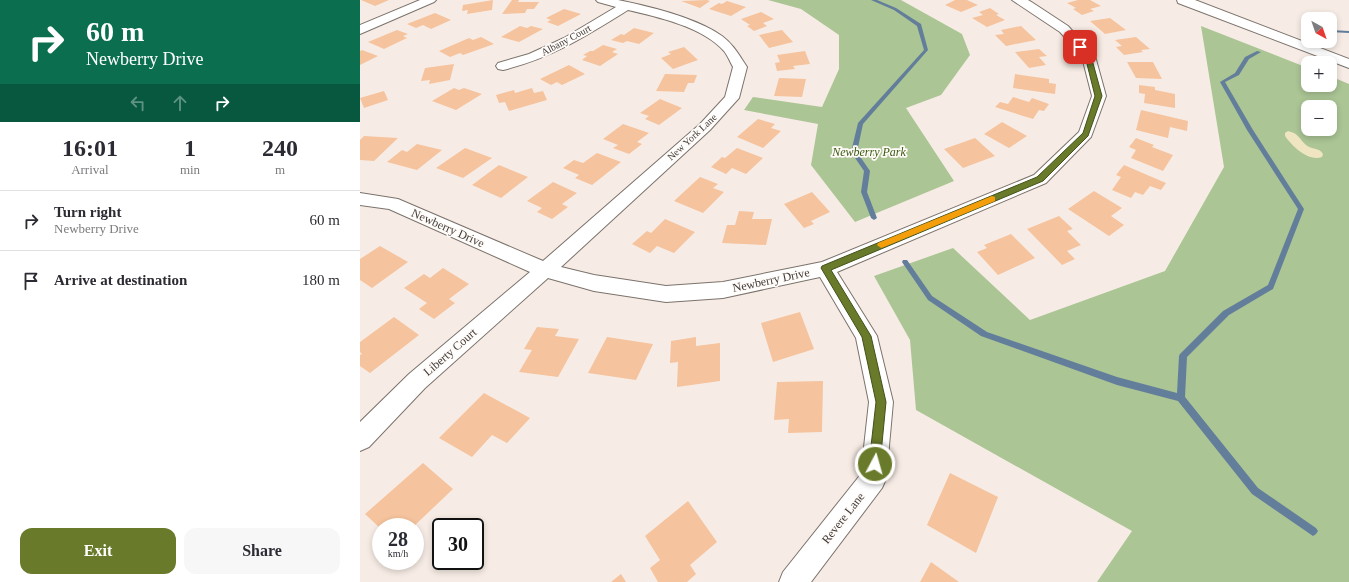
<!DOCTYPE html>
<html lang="en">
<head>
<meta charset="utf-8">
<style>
	:root { --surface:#fff; --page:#f7f7f7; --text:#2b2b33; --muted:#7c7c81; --line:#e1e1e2; --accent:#697b2a }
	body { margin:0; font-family:"Times New Roman",serif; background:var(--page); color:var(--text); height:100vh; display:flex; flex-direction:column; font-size:15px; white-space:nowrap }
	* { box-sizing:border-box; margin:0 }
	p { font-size:13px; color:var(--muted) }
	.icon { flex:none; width:22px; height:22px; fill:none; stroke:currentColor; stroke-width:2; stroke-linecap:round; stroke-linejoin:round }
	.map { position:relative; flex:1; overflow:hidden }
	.side { display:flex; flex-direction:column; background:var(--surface); width:360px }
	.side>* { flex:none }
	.banner { background:#0b6e4f; color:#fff; overflow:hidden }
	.needle { width:26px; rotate:140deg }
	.fabs { position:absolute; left:941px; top:12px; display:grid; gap:8px }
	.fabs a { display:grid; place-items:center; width:36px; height:36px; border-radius:8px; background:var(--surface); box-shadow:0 2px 6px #0003; font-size:20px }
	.speed { position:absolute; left:12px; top:518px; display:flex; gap:8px; font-size:20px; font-weight:700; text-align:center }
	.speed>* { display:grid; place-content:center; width:52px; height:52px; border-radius:50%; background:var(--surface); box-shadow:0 2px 6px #0003; line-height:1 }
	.speed small { font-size:10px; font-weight:400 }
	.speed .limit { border:2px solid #111; border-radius:6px; background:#fff; color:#111 }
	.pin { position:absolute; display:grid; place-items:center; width:34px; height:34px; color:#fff; margin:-17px; border-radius:8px; box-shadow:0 2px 6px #0006 }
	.me { position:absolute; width:44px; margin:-22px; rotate:6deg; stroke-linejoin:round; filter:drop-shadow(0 0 3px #0008) }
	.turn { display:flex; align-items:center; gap:14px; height:84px; padding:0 20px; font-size:18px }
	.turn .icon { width:52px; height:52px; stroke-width:2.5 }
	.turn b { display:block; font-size:28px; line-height:34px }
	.lanes { display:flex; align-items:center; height:38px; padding:0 20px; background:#0003; justify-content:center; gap:20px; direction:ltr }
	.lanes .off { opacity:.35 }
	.eta { display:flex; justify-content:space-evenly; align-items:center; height:68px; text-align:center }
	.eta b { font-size:24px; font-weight:600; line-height:28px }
	.cta { display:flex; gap:8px; margin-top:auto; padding:8px 20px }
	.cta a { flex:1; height:46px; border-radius:12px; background:var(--accent); color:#fff; font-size:16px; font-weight:600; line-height:46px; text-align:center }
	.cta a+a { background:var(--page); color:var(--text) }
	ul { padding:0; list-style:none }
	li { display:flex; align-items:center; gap:12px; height:60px; padding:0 20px; border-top:1px solid var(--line) }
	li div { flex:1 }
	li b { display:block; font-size:15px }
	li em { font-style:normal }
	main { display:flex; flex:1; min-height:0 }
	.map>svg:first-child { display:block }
	.green { fill:#abc595; fill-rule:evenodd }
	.sand { fill:#efe5c0 }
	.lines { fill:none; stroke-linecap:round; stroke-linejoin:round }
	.stream { fill:#637e9a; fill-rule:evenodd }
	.building { fill:#f5c39d }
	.minor-casing { stroke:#7b726b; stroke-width:2 }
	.tertiary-casing { stroke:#7b726b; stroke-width:2 }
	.minor { fill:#fff; fill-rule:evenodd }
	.tertiary { fill:#fff; fill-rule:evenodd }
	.route { fill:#697b2a; stroke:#44501b }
	.slow { fill:#f59e0b }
	.labels { text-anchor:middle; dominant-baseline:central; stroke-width:3.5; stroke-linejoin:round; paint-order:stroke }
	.far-street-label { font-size:10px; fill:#3f3b38; stroke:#fffbf8 }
	.park-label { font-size:12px; font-style:italic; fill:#38590f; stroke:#fffbf8 }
	.street-label { font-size:12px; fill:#3f3b38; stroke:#fffbf8 }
</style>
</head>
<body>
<main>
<section class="side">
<div class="banner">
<div class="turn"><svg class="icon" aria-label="right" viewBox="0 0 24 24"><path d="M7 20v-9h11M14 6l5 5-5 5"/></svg><div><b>60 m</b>Newberry Drive</div></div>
<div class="lanes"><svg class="icon off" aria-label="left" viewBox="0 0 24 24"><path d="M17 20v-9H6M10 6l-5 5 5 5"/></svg><svg class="icon off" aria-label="ahead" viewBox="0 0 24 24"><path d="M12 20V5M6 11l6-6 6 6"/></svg><svg class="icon" aria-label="right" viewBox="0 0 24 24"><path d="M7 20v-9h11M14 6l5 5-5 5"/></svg></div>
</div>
<div class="eta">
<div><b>16:01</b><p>Arrival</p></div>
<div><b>1</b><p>min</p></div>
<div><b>240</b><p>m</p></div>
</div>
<ul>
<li><svg class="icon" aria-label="right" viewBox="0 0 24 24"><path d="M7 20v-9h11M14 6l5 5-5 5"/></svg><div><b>Turn right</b><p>Newberry Drive</p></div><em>60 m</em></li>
<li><svg class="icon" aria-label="arrive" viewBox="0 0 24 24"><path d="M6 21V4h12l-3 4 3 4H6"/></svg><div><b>Arrive at destination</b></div><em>180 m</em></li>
</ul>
<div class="cta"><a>Exit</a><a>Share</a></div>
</section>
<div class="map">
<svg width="989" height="582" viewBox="0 0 989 582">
	<rect width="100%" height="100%" fill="#f7ece5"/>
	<path class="green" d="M408,0H541L602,34L610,55L581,95L546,108L594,181L495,222L451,165L458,124L384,110L393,97L462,107L479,69V35L441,9Z
		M841,26L948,68V85H970V76L989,84V582H737L772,531L556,410L550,340L514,276L593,248L670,320L805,271L864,167ZM948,107H970V129H948Z"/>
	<path class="sand" d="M928,131C940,134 939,139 946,145C952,150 959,147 963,154L962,157C948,162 932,146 925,136V133Z"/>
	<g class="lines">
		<path class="stream" d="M511,0H517L536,8L561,24L568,50L503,124L497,152L510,171L507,192L517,218L514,220L511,218L501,192L504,171L491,152L498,123L564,50L557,26L534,10Z
			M970,30L989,31V33L970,32Z
			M897,51L901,52L889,59L879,75L865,82L893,130L944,209L913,289L869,315L827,357L825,397L898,488L956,528L958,531L956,534L953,536L892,494L818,401L757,385L621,336L568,300L542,262L543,260H547L572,296L627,332L757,377L817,393L819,356L820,354L863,311L908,285L938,209L887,130L860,82L875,73L885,57Z"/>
	</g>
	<path class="building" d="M1,0H29L15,6Z
		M133,0L132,10L107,14L108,10L102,11L103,5Z
		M152,0H159L158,2H179L174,9H167L165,13L142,14Z
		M347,0L350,1L340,8L321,1Z
		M595,0H607L618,5L601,12L585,5Z
		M718,0H730L741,6L730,9L734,11L722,15L713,9L716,8L707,3Z
		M367,1L386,7L371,16L349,9L359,3L362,4Z
		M630,8L639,14L636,15L645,20L627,27L612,18L623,15L619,12Z
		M204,9L221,14L198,26L187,22L191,20L186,18Z
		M401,12L414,19L403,23L407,26L394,31L387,26L390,25L381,19Z
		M75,13L91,20L71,29L63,25L56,28L47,24Z
		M750,18L766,30L745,34L730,21Z
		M160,26L167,28L171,26L183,29L159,42L141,37Z
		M661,26L676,40L646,46L635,35L644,34L641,30Z
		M274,28L294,33L279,44L267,41L263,43L251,40L261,34L264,35Z
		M37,30L48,34L43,36L47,38L24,49L8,42Z
		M422,30L433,42L409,48L399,35Z
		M121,37L134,44L103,55L100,53L90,57L79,51L109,38L113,40Z
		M776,37L790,49L781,50L783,52L764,55L756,47L762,46L755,40Z
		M243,45L257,49L252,52L258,54L240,66L222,60L227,56L223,55L230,51H233Z
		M324,47L338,60L313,69L301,58L311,54L308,52Z
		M679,49L687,56L679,57L686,65L669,68L655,52Z
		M2,50L18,56L0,65V51Z
		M445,51L450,64L433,66L435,69L417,71L415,63L420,62L417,55Z
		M767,62H793L802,79L776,78Z
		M94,64L90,80L69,84L70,80L61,81L65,68Z
		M209,65L225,74L202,85L197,82L191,85L180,79Z
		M305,74L337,75L334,83H328L324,92L296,91Z
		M655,74L689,79V83L696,84L695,94L653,88Z
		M419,78L446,79L442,97L414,96Z
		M779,85L795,87V90L815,94V108L784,103L785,94L779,93Z
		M94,88L99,90L104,88L122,94L96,110L72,101Z
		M172,88L174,93L183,91L187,100L149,111L145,102L139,103L136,95L154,90L155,93Z
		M24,91L28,100L4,108L0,98Z
		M653,97L669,102L672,98L689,104L684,111L679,110L673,119L635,107L640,102L648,104Z
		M300,99L322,108L299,125L285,119L289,116L280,113Z
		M781,110L828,121L827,131L810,127L808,138L776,130Z
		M398,119L415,124L411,128L421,131L403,148L377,137Z
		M642,122L667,136L649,148L624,134Z
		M263,124L289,133L277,142L282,144L269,154L253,148L258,145L243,139Z
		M4,136L38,138L14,161L0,160V140Z
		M615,138L635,156L603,168L584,149Z
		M776,138L794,145L792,147L813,155L803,171L771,158L776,150L769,147Z
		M57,144L82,150L57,170L27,162L42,150L47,152Z
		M105,148L132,158L103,178L76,168Z
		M377,148L403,158L386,174L372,168L366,174L351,167L362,157L365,158Z
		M237,153L261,162L232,185L215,178L219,175L203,168L214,160L223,163Z
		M139,165L168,177L141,198L112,185Z
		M764,165L806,183L801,190L790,186L783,195L775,192L771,198L752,190L761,177L756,175Z
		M340,177L358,184L353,188L364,192L343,213L314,201Z
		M193,182L217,193L202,204L208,207L192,219L177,212L182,208L167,201Z
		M734,191L762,208L751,216L764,225L749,236L708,209Z
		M452,192L470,212L451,221L454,224L444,228L424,204Z
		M379,211L394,212L392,219H412L406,245L362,243L367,225H375Z
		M699,216L713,229L707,231L721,245L707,251L715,259L702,265L667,229Z
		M305,219L335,232L314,253L297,246L290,253L272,244L287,231L291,233Z
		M651,234L675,258L638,275L617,252L627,248L624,245Z
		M20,246L48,262L12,288L0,280V259Z
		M83,268L109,284L89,299L95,303L74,319L59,309L67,303L44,288L64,274L70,278Z
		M440,312L454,349L413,362L401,323Z
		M34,317L59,335L10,373L0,366V355L2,354L0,352V342Z
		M177,327L199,329L195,336L219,339L198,377L159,372L172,350L164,349Z
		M247,337L293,344L276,380L228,373Z
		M336,337V346L360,343V381L317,387L318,362L310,363L311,341Z
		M463,381L462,432L428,433L429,419L414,420L417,382Z
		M124,393L170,418L147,443L132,435L112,457L79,438Z
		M63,463L93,489L53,527H21V529L5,514Z
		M590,473L638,497L616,553L567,525Z
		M328,501L357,542L330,565L336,574L327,582H298L290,568L300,560L285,536Z
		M571,562L599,582H560Z
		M261,574L266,582H251Z"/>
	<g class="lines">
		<g class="minor-casing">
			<path id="minor" d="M60,0H76L74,2L0,34V25Z
				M236,0C243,0 251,0 258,0C288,6 337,18 362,36C373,44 379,55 387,67L379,98L350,130L201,267L234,275L306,286L363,282L462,262L674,175L719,132L732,96L722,57L700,32L652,0H668L673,3L708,26L735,56L746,96L731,137L686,183L477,272L517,336L533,402L526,479L522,488L451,582H419L423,572L501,474L509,402L496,338L460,277L363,298L306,302L234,291L188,278L65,388L9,447L0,451V422L49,374L170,272L29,209L0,205V193L38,199L183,261L340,124L365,97L373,67C370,62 368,56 364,51C343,27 298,17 268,10C226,36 192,58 143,70L138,69L136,66L138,63L169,54L204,38L256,7L238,2Z"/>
		</g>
		<g class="tertiary-casing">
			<path id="tertiary" d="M817,0H835L989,59V68L818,3Z"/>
		</g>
		<use href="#minor" class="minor"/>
		<use href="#tertiary" class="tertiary"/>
	</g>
	<path class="route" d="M718,46H722L731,56L742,96L728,136L683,181L471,270L511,336L526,402L520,464L519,468L515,469L511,468L509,464L516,402L502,337L461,268L462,266L677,177L723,133L735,96L725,56L717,47Z"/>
	<path class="slow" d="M632,196L635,197V201L524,247L521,248L517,245L518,243Z"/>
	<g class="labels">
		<g class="far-street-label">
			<text transform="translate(206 40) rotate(-28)">Albany Court</text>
			<text transform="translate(332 137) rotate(-43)">New York Lane</text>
		</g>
		<g class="park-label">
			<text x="509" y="152">Newberry Park</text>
		</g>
		<g class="street-label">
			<text transform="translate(88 228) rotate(24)">Newberry Drive</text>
			<text transform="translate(411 280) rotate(-12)">Newberry Drive</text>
			<text transform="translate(90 352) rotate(-41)">Liberty Court</text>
			<text transform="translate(483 518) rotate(-52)">Revere Lane</text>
		</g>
	</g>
</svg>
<div class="fabs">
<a><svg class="needle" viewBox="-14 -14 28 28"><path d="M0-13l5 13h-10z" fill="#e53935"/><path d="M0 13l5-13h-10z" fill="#7c7c81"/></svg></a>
<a>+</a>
<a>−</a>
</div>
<div class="speed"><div>28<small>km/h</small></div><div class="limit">30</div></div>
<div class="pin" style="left:720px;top:47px;background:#d93025"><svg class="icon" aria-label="arrive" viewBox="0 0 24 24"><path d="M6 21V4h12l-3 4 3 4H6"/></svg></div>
<svg class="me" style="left:515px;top:464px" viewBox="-20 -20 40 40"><circle r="17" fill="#697b2a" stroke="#fff" stroke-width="3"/><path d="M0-11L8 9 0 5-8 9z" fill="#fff"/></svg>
</div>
</main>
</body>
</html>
